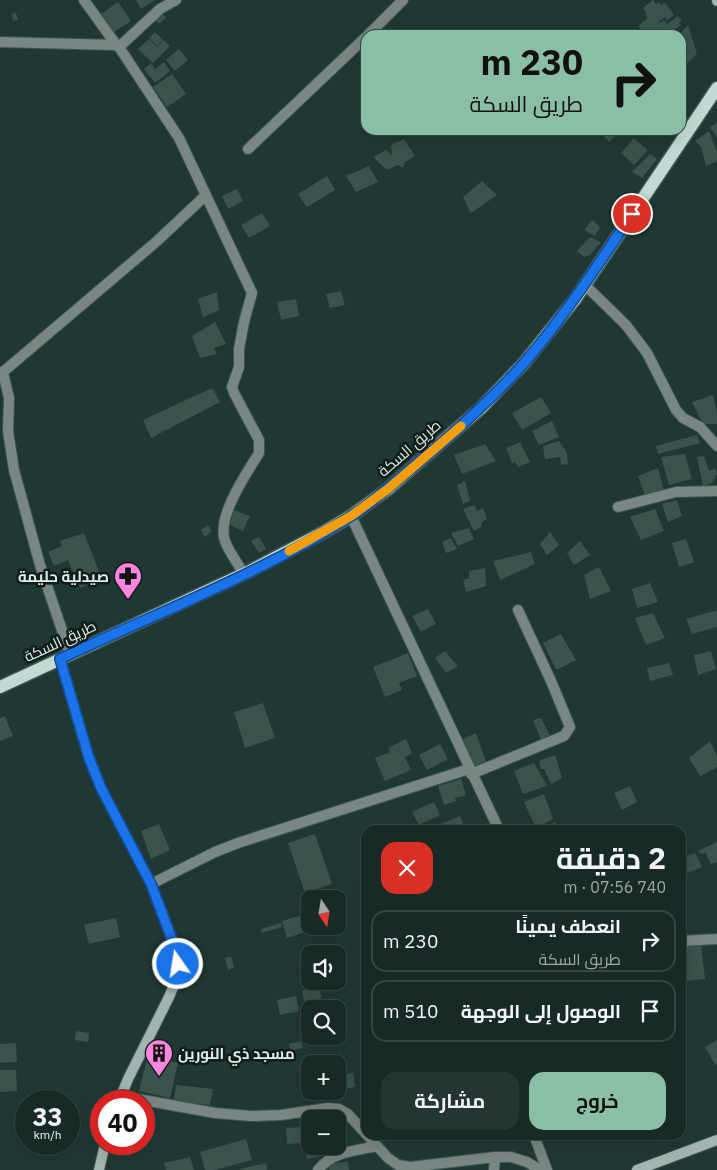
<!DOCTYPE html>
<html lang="ar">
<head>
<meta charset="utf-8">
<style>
	:root { --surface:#182a26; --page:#253632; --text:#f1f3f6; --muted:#9fa7a7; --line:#364643; --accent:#8abfa5 }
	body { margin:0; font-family:"IBM Plex Sans",Cairo,sans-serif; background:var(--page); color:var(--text); direction:rtl; height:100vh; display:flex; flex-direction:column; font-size:19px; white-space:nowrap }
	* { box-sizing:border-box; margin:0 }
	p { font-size:16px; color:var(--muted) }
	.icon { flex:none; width:28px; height:28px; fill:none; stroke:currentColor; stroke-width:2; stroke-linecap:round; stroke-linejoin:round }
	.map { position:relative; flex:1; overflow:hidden; direction:ltr }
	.panel { position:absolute; left:361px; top:825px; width:325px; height:315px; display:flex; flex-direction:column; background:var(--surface); border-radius:15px; box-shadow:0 5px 20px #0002,0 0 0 1px var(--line); direction:rtl }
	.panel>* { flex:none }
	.hud { position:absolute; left:361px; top:30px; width:325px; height:105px; border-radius:15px; box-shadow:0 5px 20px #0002,0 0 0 1px var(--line); direction:rtl; background:#8abfa5; color:#111; overflow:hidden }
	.needle { width:32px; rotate:168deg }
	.controls { position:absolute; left:301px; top:890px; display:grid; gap:10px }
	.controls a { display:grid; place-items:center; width:45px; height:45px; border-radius:10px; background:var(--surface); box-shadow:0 5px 20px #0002,0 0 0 1px var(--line); font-size:25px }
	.speed { position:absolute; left:15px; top:1090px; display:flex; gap:10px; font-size:25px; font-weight:700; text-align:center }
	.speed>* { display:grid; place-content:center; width:65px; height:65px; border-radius:50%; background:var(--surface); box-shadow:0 5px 20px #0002,0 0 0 1px var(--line); line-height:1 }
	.speed small { font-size:12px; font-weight:400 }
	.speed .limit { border:8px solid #d22; background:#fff; color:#111 }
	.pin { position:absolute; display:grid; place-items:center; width:42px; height:42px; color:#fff; margin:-21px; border:2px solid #fff; border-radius:50%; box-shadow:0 1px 5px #0007 }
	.me { position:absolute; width:55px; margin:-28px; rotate:347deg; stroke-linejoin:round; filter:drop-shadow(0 0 4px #0008) }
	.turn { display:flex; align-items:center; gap:18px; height:105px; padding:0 20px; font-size:22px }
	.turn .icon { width:65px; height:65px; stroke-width:2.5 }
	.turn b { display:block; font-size:35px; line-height:42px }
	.round { display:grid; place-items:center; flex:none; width:52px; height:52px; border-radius:15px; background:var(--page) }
	.head { display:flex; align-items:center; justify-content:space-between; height:85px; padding:0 20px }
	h1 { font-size:30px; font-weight:700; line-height:38px }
	.button { display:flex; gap:10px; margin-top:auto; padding:10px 20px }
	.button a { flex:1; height:58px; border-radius:15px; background:var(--accent); color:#111; font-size:20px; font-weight:700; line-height:58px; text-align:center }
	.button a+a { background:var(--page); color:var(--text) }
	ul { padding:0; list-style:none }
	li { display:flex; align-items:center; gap:15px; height:62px; margin:0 10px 8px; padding:0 10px; border:2px solid var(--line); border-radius:15px }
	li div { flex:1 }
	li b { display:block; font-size:19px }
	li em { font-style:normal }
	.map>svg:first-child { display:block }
	.building { fill:#3a534d }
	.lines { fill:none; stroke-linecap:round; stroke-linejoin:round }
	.street-casing { stroke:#3e5550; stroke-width:12 }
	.secondary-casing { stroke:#3e5550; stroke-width:12 }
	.primary-casing { stroke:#3e5550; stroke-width:15 }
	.street { stroke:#7a8683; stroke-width:10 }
	.secondary { stroke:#a3b5b1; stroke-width:10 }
	.primary { stroke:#c2dad4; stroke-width:12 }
	.route-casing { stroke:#114b97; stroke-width:12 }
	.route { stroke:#1a73e8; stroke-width:9 }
	.slow { stroke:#f59e0b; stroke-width:9 }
	.labels { text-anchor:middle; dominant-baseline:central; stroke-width:5; stroke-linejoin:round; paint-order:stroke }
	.street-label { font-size:15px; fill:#deede9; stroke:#121d1a }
	.poi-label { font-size:15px; font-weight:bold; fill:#deede9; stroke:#121d1a; text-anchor:end }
</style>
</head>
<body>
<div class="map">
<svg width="717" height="1170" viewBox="0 0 717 1170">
	<rect width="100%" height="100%" fill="#203833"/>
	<path class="building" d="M136,0H155L141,9Z
		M653,0L656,4L658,2L661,5L665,3L674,15L667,21L665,17L659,21L660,23L664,20L667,24L678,16L682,21L679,23L681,25L670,33L672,35H645L638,26L648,18L645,14L654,8L646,13L643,8Z
		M118,2L131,21L114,32L101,14Z
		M16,13L18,20L13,21L12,14Z
		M162,13L166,18L159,24L155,19Z
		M688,25L697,54L682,68L681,35H679Z
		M155,32L163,40L157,46L149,38Z
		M149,39L157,47L164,40L170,46L153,63L138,49Z
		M179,49L188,60L175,71L166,60Z
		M164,62L170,71L155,83L144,69L151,63L155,69Z
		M172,74L186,94L167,107L153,87Z
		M717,123V138L710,127Z
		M599,130H621L609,142Z
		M643,130H655L649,137Z
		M709,131L717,152V161L706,166L701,147L695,141Z
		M634,138L648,150L634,165L621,153Z
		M404,139L415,156L405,162L403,168L398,165L387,170L373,157L386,150L392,156L391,145Z
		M650,154L657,159L642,178L632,172Z
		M369,166L378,182L356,192L346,176Z
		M327,176L335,190L307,207L298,194Z
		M482,181L497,195L471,213L463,197Z
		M237,189L243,201L228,209L222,196Z
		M262,213L270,226L249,238L241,225Z
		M592,220L600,227L595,236L584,230Z
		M590,237L601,242L590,255L584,257L577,251Z
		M341,291L345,305L330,308L326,294Z
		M217,292L219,310L203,317L198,299Z
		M296,299L299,316L281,320L277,302Z
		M215,322L226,344L214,348L217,354L200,358L192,336Z
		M212,388L220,402L151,438L143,420Z
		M713,395L717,412V424H703L692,402Z
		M541,397L551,413L522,430L512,413Z
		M552,421L559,437L539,445L532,431Z
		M697,435L700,443L658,454L656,446Z
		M559,441L567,453L568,464L561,465L560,457L545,459L543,446Z
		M520,442L530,462L518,467L515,462L512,463L506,448Z
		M485,444L496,461L462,474L454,455Z
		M685,454L692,479L669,485L661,457Z
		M704,456L709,471L715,468L717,474L712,483L703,486L697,457Z
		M658,468L664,490L645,496L638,476Z
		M465,481L470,501L463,504L457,485Z
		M677,500L682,516L668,522L662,504Z
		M474,505L477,511L483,508L487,519L482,522L481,527L474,531L463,509Z
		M655,509L664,531L641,540L630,517Z
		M234,510L250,516L243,531L230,525Z
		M208,525L212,531L205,537L201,530Z
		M469,528L474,539L458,546L451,533Z
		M550,532L559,545L547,555L540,544Z
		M84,533L102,579L80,588L68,560L54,566L48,552L62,546L60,541Z
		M259,537L266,549L259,553L251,541Z
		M451,538L457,549L446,553L442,542Z
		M686,539L694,562L679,567L672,543Z
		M580,541L590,555L574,565L567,553Z
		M531,552L535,564L500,580L493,561Z
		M599,567L611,591L590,599L584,575Z
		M485,568L486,586L466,592L463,580L469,578V571Z
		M650,583L658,602L637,608L632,589Z
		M428,609L436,624L421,632L412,616Z
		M717,610V627L692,634L686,619Z
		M653,613L665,638L646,645L635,618Z
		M561,634L576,660L556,670L543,643Z
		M445,651L458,666L446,673L435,658Z
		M711,651L716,669L698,675L694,655Z
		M408,653L417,676L399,683L402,690L385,697L373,667Z
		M669,663L673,675L650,681L647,668Z
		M263,703L275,738L245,748L234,712Z
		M5,716L13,736L0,741V718Z
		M541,718L550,736L541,740L533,720Z
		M476,733L486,762L473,766L463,739Z
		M406,739L412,753L405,757L411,770L385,781L375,758L390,752L388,748Z
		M710,741L717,756V767L700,776L689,758Z
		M440,744L448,759L427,770L419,755Z
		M555,755L562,778L551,784L544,769H541L539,761Z
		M534,763L547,786L523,794L514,771Z
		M461,779L466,795L455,798L456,801L444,805L438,786Z
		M630,786L637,802L622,810L614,793Z
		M544,794L553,819L536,828L524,802Z
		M434,802L440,815L419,825L412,812Z
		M460,816L466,830H433L432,828Z
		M555,822L560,830H538Z
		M159,824L170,850L151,859L141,831Z
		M315,834L332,884L305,893L288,843Z
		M717,842V862L711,864L705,852L702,854L698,851Z
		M695,853L702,867L683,875L681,869V858Z
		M303,915L308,931L287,938L282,921Z
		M116,918L120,937L89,944L84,925Z
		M281,923L282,927L262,933L261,929Z
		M311,926H336L337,929L315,936Z
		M701,944L705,979L686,981V974H681V946Z
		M231,956L234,968L228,970L225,958Z
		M319,987L324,1009H310V1011L306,1012L302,991Z
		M296,996L299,1011L280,1015L277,1000Z
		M76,1031L89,1033L88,1042L75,1040Z
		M312,1036H329L330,1041L313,1044Z
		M717,1040V1064L715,1065L705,1047Z
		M301,1041L303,1048L290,1051L289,1044Z
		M16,1043L17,1062L0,1063V1044Z
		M148,1055L178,1063L170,1098L139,1091Z
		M0,1070H16L17,1091L0,1092Z
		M353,1073L355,1087L343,1089L340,1075Z
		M176,1085L213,1089L210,1105L174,1101Z
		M302,1127L303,1143L287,1144L286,1128Z
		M246,1139L252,1160L215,1170H205L200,1152Z
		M310,1141V1146H327V1155L307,1159L303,1142Z
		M190,1157L194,1170H166L164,1163Z
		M348,1161L349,1170H329L328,1165Z
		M266,1163L267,1170H240V1169Z"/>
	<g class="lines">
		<g class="street-casing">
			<path id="street" d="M84,0L117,46L119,47L160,9L176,0
				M368,35L403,0
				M0,42L116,45
				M119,47L179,138L252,293L244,322L239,349V367L232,387L234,393L259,440V453C247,473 216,517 225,541C229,552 238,564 244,574
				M248,149L366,37
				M585,285L626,325L647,353L676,410L683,418L700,427L717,446
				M0,372H3L156,242L206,195
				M3,372L9,398L8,431L14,470L40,565L70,654
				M618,507L676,492L717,491
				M351,516L499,830
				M471,774L564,736L570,727L551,681L518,610
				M151,884L215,852L238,843L469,769
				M681,941L717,939
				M121,1096L215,1113L251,1116L281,1115L328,1108L339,1109L348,1114L366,1134
				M367,1135L388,1158L398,1165L410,1167L495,1157H511L527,1162L540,1170
				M534,1135L547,1170
				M318,1170C333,1151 355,1151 377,1146
				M494,1170L495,1157"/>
		</g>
		<g class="secondary-casing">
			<path id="secondary" d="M717,0V1
				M60,659L89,758L101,788L151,884L176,950L178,964L176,980L169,997L128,1079L119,1101
				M99,1170L105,1144
				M637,1170L717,1140"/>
		</g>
		<g class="primary-casing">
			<path id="primary" d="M0,687L248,572L326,531L351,516L388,489L481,408L524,363L576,298L717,88"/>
		</g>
		<use href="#street" class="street"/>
		<use href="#secondary" class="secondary"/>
		<use href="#primary" class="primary"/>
	</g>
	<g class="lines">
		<g class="route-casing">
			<path id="route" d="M178,964L176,950L151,884L101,788L89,758L60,659C156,613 258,575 348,518C374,502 396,481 419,462C456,431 492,399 524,363C564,317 598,265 632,214"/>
		</g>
		<use href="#route" class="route"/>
		<path class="slow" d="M289,551L351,516L388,489L461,426"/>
	</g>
	<defs>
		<g id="pharmacy-pin" transform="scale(1.4375)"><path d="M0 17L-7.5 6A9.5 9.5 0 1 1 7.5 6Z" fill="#fe85e0" stroke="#121d1a"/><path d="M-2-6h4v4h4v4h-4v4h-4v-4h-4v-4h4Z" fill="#111"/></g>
		<g id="building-pin" transform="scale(1.4375)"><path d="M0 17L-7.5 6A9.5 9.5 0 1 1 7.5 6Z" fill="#fe85e0" stroke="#121d1a"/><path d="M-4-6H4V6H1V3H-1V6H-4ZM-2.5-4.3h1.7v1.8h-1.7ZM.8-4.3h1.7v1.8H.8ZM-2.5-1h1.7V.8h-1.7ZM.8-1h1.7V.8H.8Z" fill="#111"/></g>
	</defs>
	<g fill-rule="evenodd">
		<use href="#pharmacy-pin" x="128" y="576"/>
		<use href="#building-pin" x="159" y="1053"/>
	</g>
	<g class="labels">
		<g class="street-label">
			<text transform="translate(409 448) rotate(-41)">طريق السكة</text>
			<text transform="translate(60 641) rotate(-25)">طريق السكة</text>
		</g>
		<g class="poi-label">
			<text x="109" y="576">صيدلية حليمة</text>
			<text x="178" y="1053" text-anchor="start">مسجد ذي النورين</text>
		</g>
	</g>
</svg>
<div class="controls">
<a><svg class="needle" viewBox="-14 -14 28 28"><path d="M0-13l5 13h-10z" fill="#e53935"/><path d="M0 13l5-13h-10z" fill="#9fa7a7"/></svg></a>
<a><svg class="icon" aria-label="sound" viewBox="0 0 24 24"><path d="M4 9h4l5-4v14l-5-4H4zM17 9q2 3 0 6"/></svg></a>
<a><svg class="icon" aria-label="search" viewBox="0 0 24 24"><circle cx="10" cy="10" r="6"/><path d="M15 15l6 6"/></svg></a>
<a>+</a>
<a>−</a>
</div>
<div class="speed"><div>33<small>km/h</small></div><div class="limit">40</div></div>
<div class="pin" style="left:632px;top:214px;background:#d93025"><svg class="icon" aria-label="arrive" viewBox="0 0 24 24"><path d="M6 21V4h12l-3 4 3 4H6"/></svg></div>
<svg class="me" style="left:178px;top:964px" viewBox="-20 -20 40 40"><circle r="17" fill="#1a73e8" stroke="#fff" stroke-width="3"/><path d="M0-11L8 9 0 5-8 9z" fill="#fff"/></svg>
<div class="hud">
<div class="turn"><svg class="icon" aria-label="right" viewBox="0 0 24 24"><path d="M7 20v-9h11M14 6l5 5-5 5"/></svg><div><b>230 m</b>طريق السكة</div></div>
</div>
<section class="panel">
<div class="head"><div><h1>2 دقيقة</h1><p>740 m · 07:56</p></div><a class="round" style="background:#d93025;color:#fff"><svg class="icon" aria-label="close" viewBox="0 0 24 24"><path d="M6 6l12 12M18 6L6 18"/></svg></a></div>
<ul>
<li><svg class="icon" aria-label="right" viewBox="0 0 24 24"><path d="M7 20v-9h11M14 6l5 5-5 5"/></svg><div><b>انعطف يمينًا</b><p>طريق السكة</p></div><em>230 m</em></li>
<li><svg class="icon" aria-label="arrive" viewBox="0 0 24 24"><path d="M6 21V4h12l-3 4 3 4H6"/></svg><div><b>الوصول إلى الوجهة</b></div><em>510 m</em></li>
</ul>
<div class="button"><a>خروج</a><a>مشاركة</a></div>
</section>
</div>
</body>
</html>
